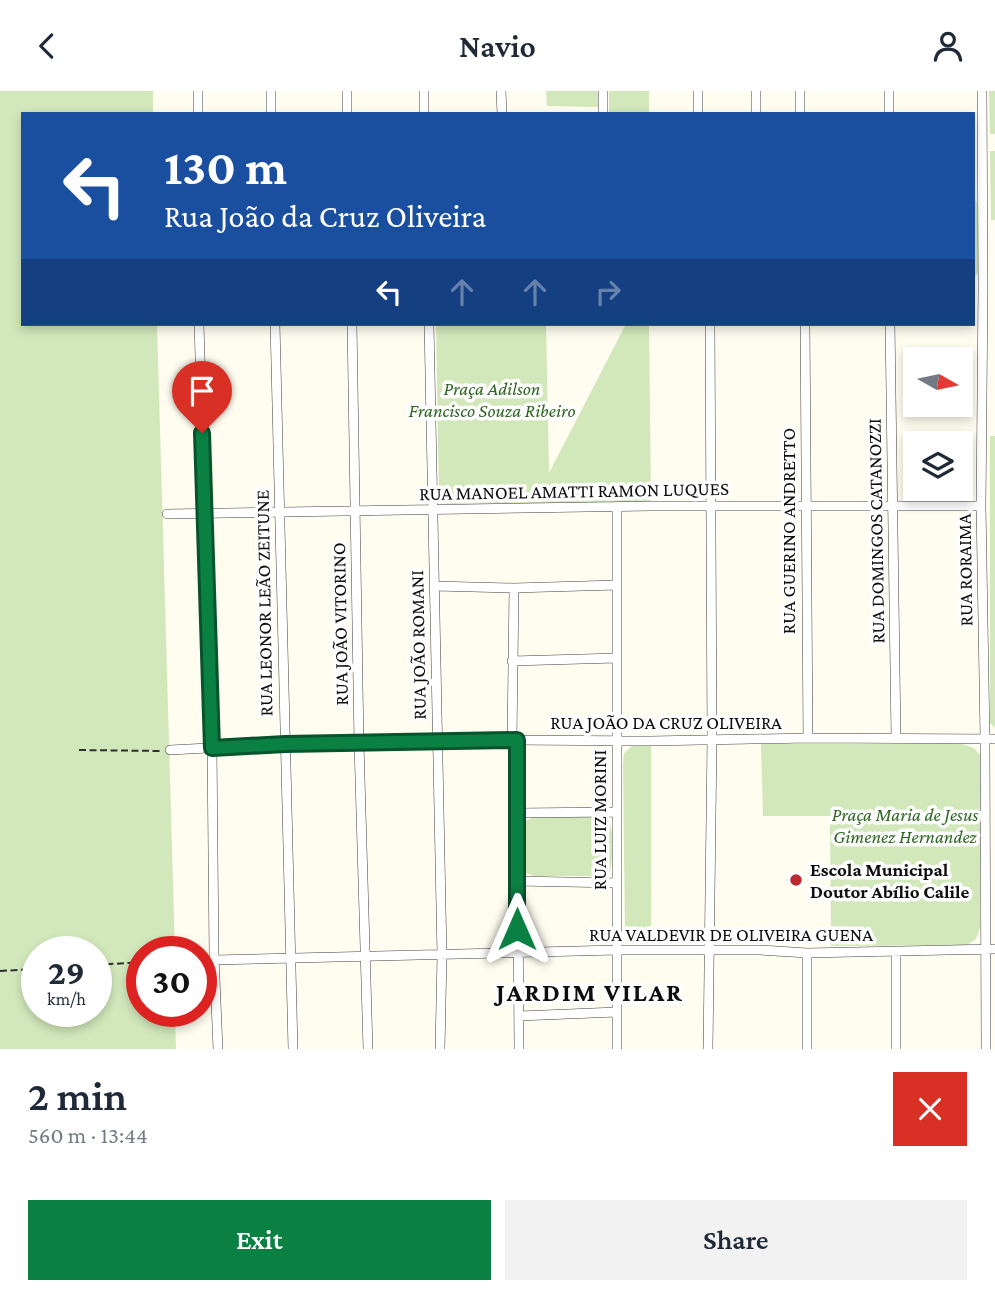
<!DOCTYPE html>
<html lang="en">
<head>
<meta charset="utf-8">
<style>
	:root { --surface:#fff; --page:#f2f2f3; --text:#1f2937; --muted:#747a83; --accent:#0b8043 }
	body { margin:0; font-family:"Crimson Pro",serif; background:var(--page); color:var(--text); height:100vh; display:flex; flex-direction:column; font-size:26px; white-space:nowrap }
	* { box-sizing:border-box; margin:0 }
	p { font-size:23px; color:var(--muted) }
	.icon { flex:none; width:38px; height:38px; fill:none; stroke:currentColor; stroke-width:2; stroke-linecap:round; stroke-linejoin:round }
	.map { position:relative; height:958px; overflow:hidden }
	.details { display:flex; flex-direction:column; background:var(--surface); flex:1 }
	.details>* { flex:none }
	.banner { position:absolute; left:21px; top:21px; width:954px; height:214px; border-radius:0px; box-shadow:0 4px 10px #0003; background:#1a4fa0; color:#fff; overflow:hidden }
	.needle { width:46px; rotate:99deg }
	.controls { position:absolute; left:903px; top:256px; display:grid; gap:14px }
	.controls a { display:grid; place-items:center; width:70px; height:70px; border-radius:0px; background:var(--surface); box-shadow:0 4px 10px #0003; font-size:35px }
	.speed { position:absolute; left:21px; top:845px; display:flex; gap:14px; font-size:35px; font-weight:700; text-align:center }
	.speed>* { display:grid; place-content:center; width:91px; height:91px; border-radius:50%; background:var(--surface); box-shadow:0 4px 10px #0003; line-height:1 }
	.speed small { font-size:18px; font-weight:400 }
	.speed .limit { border:10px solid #d22; background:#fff; color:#111 }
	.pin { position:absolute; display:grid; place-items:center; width:60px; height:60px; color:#fff; margin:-72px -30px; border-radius:50% 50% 50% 0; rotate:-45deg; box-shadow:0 0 7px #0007 }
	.pin .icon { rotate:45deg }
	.me { position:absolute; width:77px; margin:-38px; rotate:0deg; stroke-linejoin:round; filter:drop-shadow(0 0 5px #0008) }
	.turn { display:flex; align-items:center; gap:24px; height:147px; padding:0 28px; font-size:32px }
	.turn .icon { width:91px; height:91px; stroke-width:2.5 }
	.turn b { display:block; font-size:49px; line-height:60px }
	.lanes { display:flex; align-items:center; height:66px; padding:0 28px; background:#0003; justify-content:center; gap:35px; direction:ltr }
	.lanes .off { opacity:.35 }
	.round { display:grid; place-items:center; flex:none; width:74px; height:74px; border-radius:0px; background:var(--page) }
	.summary { display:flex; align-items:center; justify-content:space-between; height:119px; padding:0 28px }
	h1 { font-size:42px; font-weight:600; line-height:52px }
	.button { display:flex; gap:14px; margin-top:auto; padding:14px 28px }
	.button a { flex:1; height:80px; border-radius:0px; background:var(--accent); color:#fff; font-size:28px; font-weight:600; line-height:80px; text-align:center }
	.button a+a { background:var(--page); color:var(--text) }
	header { display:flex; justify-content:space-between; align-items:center; height:91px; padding:0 28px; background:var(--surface); font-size:32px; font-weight:600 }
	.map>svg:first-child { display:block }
	.green { fill:#d2e8bb; fill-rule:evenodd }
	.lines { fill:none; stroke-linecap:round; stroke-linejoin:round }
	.street-casing { stroke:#414141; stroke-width:10 }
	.path { stroke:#303030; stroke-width:2; stroke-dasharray:7 3.5; stroke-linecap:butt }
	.street { stroke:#fff; stroke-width:9 }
	.route-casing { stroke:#07532c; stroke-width:18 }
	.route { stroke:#0b8043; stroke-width:12 }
	.poi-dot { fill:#bb2a2f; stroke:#fff; stroke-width:2.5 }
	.labels { text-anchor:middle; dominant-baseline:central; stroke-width:7; stroke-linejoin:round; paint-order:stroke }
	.park-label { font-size:19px; font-style:italic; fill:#2e6520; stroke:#fff }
	.street-label { font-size:19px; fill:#0e0e0e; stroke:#fff }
	.poi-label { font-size:19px; font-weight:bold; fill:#0e0e0e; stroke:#fff; text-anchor:start }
	.district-label { font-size:26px; font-weight:bold; letter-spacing:2px; fill:#0e0e0e; stroke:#fff }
</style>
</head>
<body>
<header><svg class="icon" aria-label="back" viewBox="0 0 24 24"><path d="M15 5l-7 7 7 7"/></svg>Navio<svg class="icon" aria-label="person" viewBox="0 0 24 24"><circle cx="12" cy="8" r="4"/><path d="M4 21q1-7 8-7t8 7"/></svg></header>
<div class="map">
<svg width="995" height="958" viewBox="0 0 995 958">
	<rect width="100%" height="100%" fill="#fffcf0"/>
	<path class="green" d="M0,0H153V23H23V233H157L175,861H142V920L175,921L176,958H0ZM37,861H96V920H37Z
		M546,0H599V16L547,15Z
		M609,0H649V23H609Z
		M989,0H995V43H990Z
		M990,60H995V129H991Z
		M973,107L977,112L979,181L973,188Z
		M436,233H546L549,382L626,233H649L651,411L447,413L442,411L439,406Z
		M990,345H995V637L990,632Z
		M761,653H962L974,657L980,664V837L976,848L967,854L831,855L830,725H763Z
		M632,655H651V853H638L629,850L625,842L623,673L624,662Z
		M535,726H602C607,729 608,729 610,734C614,743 613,773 609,782L603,785H534L526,782L522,776V736L525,730Z"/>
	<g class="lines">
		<g class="street-casing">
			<path id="street" d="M198,0V23
				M271,0V23
				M347,0V23
				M424,0V23
				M501,0L502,23
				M698,0V23
				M889,0V23
				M982,0L983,197L981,415L985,647L986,958
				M603,23V0
				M756,23V0
				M800,23V0
				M199,233L212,657L214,865L218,958
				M275,233L293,958
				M352,233L359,653L368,958
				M429,233L442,864L440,958
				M805,233L808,647
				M890,233L896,647
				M617,415V958
				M167,423L650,415H981
				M435,495L514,497L617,494
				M512,570L617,567
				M512,649L514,497
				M517,649L519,958
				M170,659L285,653L512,649L651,650L808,647L995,648
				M517,722L617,721
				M517,790L617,792
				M807,862V958
				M214,869L617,859H760L807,862L995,858
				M519,925L617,921
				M708,958L712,649L710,233
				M896,958V861"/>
		</g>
		<path class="path" d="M79,659L162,660
			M96,874L142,871
			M0,880L37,878"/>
		<use href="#street" class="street"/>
	</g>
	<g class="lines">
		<g class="route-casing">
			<path id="route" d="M202,342L212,657L285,653L517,649V838"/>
		</g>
		<use href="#route" class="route"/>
	</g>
	<circle class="poi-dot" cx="796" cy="789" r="7"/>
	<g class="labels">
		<g class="park-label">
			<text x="492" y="297">Praça Adilson<tspan x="492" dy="22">Francisco Souza Ribeiro</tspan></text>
			<text x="905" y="723">Praça Maria de Jesus<tspan x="905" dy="22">Gimenez Hernandez</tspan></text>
		</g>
		<g class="street-label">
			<text transform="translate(574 400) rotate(-1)">RUA MANOEL AMATTI RAMON LUQUES</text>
			<text transform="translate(788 440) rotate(-90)">RUA GUERINO ANDRETTO</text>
			<text transform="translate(876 440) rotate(-91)">RUA DOMINGOS CATANOZZI</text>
			<text transform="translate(965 479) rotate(-91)">RUA RORAIMA</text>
			<text transform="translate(264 512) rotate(-91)">RUA LEONOR LEÃO ZEITUNE</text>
			<text transform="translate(340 533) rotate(-91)">RUA JOÃO VITORINO</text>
			<text transform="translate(418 554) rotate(-91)">RUA JOÃO ROMANI</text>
			<text x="666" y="631">RUA JOÃO DA CRUZ OLIVEIRA</text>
			<text transform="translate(599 729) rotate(-90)">RUA LUIZ MORINI</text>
			<text x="731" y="843">RUA VALDEVIR DE OLIVEIRA GUENA</text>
		</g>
		<g class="poi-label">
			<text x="810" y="778">Escola Municipal<tspan x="810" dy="22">Doutor Abílio Calile</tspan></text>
		</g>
		<g class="district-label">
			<text x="590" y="901">JARDIM VILAR</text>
		</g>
	</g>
</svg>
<div class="controls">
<a><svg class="needle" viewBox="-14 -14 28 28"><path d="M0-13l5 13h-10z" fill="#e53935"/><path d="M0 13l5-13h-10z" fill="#747a83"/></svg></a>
<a><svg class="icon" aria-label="layers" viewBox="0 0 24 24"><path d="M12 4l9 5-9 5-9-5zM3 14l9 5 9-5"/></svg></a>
</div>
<div class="speed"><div>29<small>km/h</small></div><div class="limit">30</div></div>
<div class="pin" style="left:202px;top:342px;background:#d93025"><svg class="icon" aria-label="arrive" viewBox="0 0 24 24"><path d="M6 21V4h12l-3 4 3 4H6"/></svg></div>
<svg class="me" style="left:517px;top:838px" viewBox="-20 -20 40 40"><path d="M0-17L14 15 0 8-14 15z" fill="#0b8043" stroke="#fff" stroke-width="4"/></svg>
<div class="banner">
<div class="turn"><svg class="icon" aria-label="left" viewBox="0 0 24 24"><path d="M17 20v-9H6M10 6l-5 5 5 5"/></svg><div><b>130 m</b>Rua João da Cruz Oliveira</div></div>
<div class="lanes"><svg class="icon" aria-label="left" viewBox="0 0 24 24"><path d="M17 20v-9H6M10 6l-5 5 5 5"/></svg><svg class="icon off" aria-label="ahead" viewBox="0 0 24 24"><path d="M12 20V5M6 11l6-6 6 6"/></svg><svg class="icon off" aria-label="ahead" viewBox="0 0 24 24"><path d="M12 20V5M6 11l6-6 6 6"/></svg><svg class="icon off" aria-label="right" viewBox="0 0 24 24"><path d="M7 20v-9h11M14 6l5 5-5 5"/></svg></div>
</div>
</div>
<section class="details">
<div class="summary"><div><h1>2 min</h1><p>560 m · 13:44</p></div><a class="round" style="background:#d93025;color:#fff"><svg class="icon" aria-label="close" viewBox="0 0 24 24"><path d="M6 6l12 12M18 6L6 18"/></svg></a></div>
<div class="button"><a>Exit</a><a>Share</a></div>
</section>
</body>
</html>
